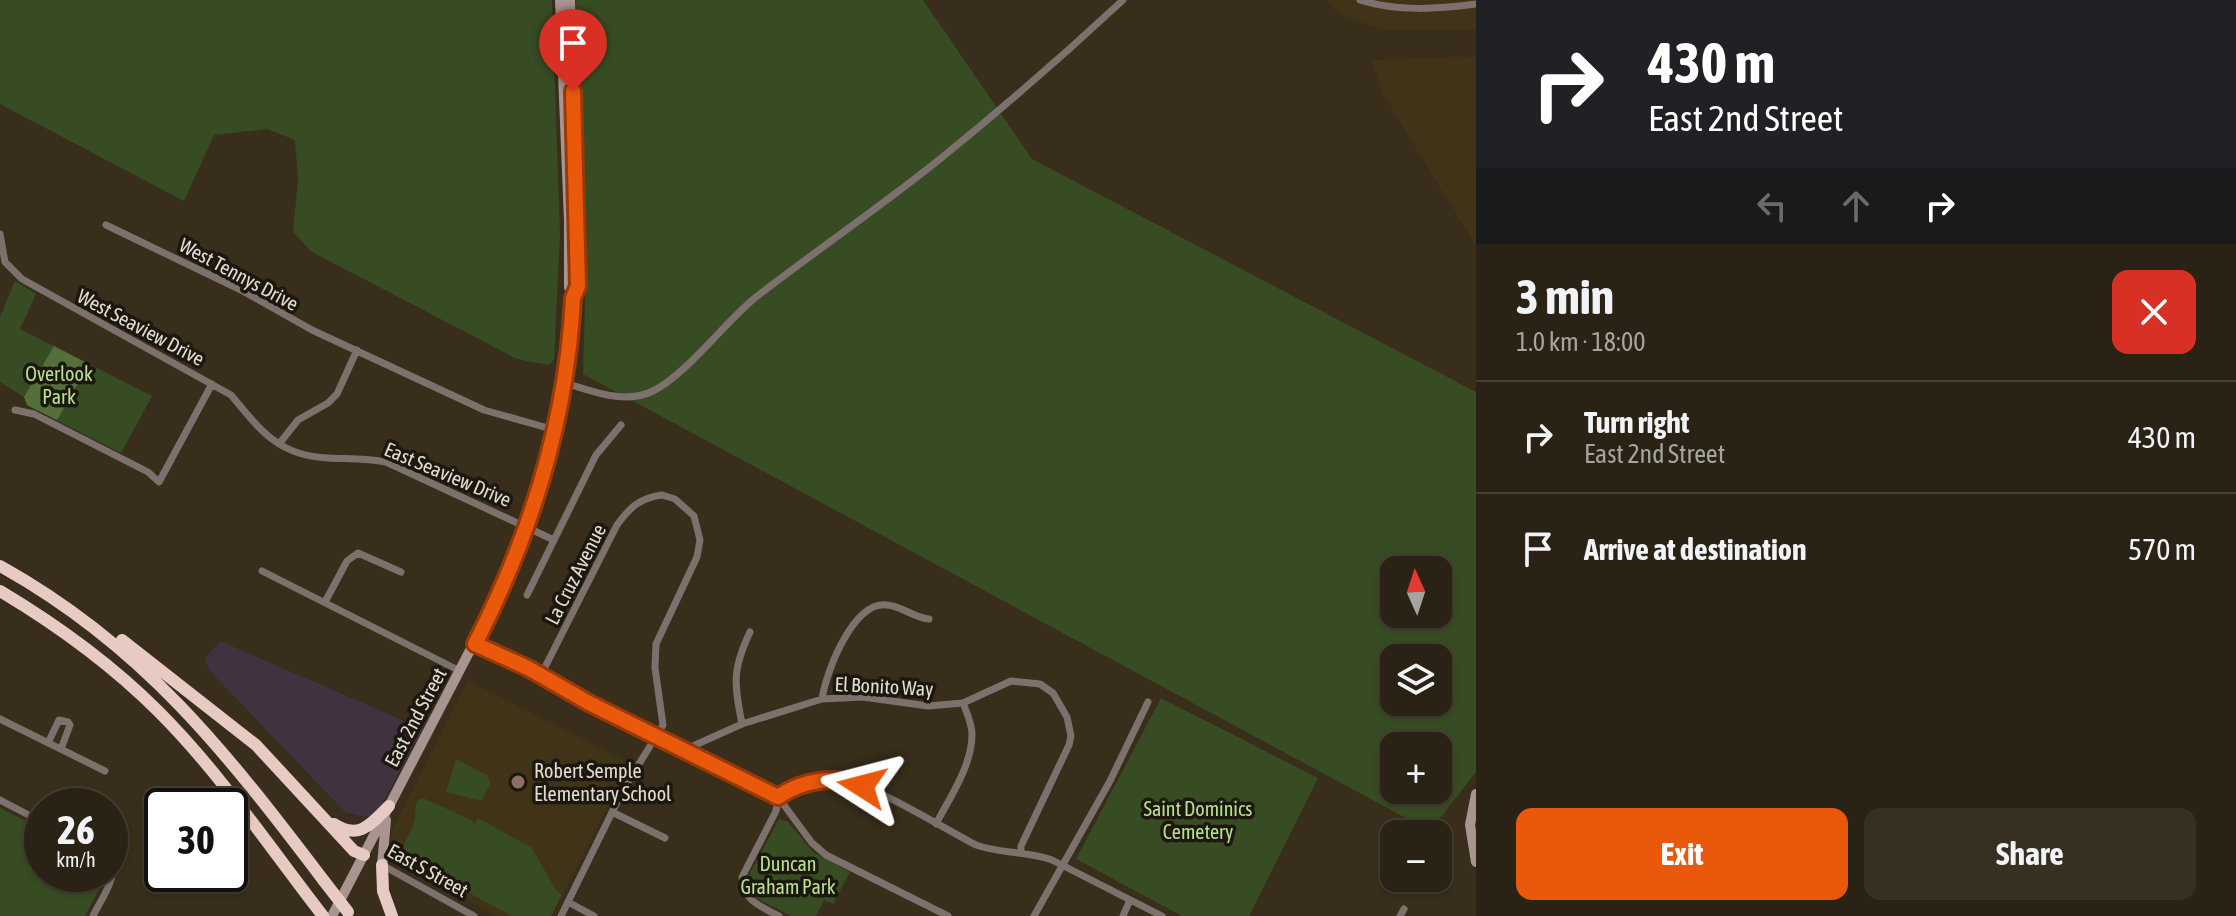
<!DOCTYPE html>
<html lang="en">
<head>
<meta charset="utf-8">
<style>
	:root { --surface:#2a2214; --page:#362f22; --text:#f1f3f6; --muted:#a5a4a0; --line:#463f34; --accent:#ea580c }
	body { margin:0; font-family:"Asap Condensed",sans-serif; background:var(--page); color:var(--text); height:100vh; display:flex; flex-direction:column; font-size:30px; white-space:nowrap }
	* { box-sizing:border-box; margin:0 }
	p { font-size:26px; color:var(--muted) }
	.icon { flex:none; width:44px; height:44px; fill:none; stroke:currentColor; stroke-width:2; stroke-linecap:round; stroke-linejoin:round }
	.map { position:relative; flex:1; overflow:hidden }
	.details { display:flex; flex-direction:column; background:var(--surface); width:760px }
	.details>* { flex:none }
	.hud { background:#202124; color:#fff; overflow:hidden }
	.needle { width:52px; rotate:357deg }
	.fabs { position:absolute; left:1380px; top:556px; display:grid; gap:16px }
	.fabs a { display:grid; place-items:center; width:72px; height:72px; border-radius:16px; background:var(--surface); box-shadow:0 2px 6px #0004,0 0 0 2px var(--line); font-size:40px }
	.speed { position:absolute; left:24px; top:788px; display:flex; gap:16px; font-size:40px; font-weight:700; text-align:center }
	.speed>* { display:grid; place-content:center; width:104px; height:104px; border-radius:50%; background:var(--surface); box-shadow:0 2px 6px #0004,0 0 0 2px var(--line); line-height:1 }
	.speed small { font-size:20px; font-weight:400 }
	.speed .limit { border:4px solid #111; border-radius:12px; background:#fff; color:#111 }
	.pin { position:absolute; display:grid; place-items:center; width:68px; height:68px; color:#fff; margin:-82px -34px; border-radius:50% 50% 50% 0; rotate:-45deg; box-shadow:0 0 8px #0007 }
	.pin .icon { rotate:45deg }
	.me { position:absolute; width:88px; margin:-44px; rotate:279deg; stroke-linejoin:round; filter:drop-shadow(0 0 6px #0008) }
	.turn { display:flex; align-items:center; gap:28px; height:168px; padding:0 40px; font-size:36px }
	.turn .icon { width:104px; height:104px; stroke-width:2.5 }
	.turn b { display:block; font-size:56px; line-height:68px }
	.lanes { display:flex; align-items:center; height:76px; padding:0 40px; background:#0003; justify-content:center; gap:40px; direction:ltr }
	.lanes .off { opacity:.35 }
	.round { display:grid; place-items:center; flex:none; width:84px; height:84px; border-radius:16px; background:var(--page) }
	.overview { display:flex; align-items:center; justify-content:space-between; height:136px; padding:0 40px }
	h1 { font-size:48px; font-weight:700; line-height:60px }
	.cta { display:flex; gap:16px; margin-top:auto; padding:16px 40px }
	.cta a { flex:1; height:92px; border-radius:16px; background:var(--accent); color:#fff; font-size:32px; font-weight:700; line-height:92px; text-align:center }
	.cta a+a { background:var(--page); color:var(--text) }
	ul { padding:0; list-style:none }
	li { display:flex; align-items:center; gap:24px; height:112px; padding:0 40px; border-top:2px solid var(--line) }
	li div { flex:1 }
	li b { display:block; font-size:30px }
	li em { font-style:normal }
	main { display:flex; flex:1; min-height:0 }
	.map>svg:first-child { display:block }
	.commercial { fill:#41323f }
	.built { fill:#403318 }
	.green { fill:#384c23; fill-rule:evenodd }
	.forest { fill:#546f39 }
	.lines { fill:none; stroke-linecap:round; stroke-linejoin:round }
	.street { stroke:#7d716e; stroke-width:7 }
	.secondary { stroke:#a89591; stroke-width:10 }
	.highway { stroke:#e8cac4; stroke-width:12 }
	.highway-bridge { stroke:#e8cac4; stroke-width:12 }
	.route-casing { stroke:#983908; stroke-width:20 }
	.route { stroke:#ea580c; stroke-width:14 }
	.education-dot { fill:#8d6e63; stroke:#1c170f; stroke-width:3 }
	.labels { text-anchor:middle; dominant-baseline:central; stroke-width:7; stroke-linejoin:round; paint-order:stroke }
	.street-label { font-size:20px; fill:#e3ddd1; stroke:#1c170f }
	.park-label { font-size:20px; fill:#b8e290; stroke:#1c170f }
	.poi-label { font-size:20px; fill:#e3ddd1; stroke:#1c170f; text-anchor:start }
</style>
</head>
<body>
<main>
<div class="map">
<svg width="1476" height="916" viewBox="0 0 1476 916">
	<rect width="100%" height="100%" fill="#382e1b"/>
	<path class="commercial" d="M220,641L423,729L375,816L365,817L345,812L209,670L205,658Z"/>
	<path class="built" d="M1326,0H1476V30L1379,29L1339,14Z
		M1476,57V246L1383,94L1372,60Z
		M468,681L630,763L551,916H497L397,861L392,853V830Z"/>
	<path class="green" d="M0,0H552L560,233L554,360L548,365L517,359L312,252L293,232L298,180L295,140L267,129L214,135L184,201L0,104Z
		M576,0H923L1032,159L1476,392V772L1430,831L583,374L587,233ZM1394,570H1438V614H1394ZM1394,658H1438V702H1394ZM1394,746H1438V790H1394Z
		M15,281L36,294L20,329L152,396L121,453L27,405L24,397L0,382V317Z
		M1161,698L1318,778L1249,916H1182L1076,859Z
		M456,759L488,776L490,785L481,801L446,792Z
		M423,798L473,821V826L478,818L532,848L556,890L562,895L551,916H512L408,860C397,844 410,838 414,822C416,815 415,808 417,801Z
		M0,808L42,829V874H107L85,916H0Z
		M779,819L788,822L813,852L850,872L833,904L824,900L816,916H791L754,897L748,889V877Z"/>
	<path class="forest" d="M54,346L89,364L57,420L27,405L24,397Z"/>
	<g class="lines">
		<path class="street" d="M1360,0C1397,12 1438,9 1476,4
			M106,225L241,290L312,330L484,410L555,430
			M0,234L5,262L22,279L231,395C261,431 279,456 328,458C348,459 367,458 386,462L554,540
			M565,383C593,391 624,405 653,391C687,374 724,323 756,297C817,250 880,207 940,159C1003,108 1064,55 1123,0
			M15,410L34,414L148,472L159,482L212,384
			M279,444L298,420L328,403L337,394L357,350
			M262,571L460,671
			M527,595L596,455L621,425
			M325,602L347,561L358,553L401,572
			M475,644L528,668L589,703L778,797C792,787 819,778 836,778C864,779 947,830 976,845C1001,854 1027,851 1052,860L1162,916
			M541,675L617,525C630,507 640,498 662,495L675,499L694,516L700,540L697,557L656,644L655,668L663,725L623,790L561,916
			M822,699C826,672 853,601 887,605C902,606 914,618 929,619
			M0,719L105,771
			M742,724C734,683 732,670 750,632
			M48,743L59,720L68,722L70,725L61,749
			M684,750L742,724L822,699L863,697L928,706L963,703L1011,681L1040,684L1053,693L1067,717L1071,736L1069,745L1021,846V852
			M778,797L812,843L826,855L948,916
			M0,800L42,822
			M778,800L776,811L742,877C743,901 760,906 779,916
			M612,812L665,838
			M936,824C950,797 972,766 972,734C972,724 967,713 963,703
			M382,865L474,916
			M568,902L594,916
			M93,916C102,897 120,876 110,855
			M1034,916L1110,781L1148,702
			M1123,916L1130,900
			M1400,916L1404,909"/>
		<path class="secondary" d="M570,0L579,240L578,286L573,298
			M1476,794L1470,825L1476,862
			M382,865L386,820
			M332,916L505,583C539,490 568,398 573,298L569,287V221L560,0"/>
		<path class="highway" d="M0,566C144,646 226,752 324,881
			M0,591C57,625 112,665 159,712C221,774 270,848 323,916
			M122,640L256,745L354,851L364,855
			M334,824C359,841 372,823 389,806
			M382,865L383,891L392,916"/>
		<path class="highway-bridge" d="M324,881L348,912"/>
	</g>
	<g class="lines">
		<g class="route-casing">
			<path id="route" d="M573,91L578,286L573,298C567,419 530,537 475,644L528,668L589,703L778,797C802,780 835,775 862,786"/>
		</g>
		<use href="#route" class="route"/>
	</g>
	<circle class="education-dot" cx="518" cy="782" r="8"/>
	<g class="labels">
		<g class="street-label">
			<text transform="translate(239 274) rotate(28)">West Tennys Drive</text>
			<text transform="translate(141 327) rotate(28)">West Seaview Drive</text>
			<text transform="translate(448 474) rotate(23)">East Seaview Drive</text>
			<text transform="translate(575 574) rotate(-63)">La Cruz Avenue</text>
			<text transform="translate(884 686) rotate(3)">El Bonito Way</text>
			<text transform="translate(415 717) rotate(-62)">East 2nd Street</text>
			<text transform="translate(428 870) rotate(29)">East S Street</text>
		</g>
		<g class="park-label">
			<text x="59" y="373">Overlook<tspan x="59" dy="23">Park</tspan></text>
			<text x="1198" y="808">Saint Dominics<tspan x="1198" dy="23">Cemetery</tspan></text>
			<text x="788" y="863">Duncan<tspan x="788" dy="23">Graham Park</tspan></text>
		</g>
		<g class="poi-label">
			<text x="534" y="770">Robert Semple<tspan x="534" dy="23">Elementary School</tspan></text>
		</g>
	</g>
</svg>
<div class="fabs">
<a><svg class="needle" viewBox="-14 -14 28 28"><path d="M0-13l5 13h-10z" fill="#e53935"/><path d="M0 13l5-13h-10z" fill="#a5a4a0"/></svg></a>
<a><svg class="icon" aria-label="layers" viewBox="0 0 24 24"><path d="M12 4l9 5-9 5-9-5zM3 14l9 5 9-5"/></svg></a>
<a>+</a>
<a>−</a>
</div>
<div class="speed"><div>26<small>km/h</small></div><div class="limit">30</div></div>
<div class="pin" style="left:573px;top:91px;background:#d93025"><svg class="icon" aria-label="arrive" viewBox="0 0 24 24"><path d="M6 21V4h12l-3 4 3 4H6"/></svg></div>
<svg class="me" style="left:862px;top:786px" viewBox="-20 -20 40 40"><path d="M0-17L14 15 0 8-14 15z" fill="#ea580c" stroke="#fff" stroke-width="4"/></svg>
</div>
<section class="details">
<div class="hud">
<div class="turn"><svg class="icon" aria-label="right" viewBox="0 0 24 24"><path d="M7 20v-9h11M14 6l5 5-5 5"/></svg><div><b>430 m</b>East 2nd Street</div></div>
<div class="lanes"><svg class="icon off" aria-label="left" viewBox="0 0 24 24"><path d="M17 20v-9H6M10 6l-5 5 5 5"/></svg><svg class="icon off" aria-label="ahead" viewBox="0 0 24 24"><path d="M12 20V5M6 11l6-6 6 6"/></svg><svg class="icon" aria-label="right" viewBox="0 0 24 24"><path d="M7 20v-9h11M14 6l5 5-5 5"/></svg></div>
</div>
<div class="overview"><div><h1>3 min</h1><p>1.0 km · 18:00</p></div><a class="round" style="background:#d93025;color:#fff"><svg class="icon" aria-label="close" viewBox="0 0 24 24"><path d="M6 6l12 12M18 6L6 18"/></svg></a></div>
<ul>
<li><svg class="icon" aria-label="right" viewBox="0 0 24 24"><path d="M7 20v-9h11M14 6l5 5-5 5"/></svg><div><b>Turn right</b><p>East 2nd Street</p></div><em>430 m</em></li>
<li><svg class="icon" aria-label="arrive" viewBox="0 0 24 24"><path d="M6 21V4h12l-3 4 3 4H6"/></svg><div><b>Arrive at destination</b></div><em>570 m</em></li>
</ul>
<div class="cta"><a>Exit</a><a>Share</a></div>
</section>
</main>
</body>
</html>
